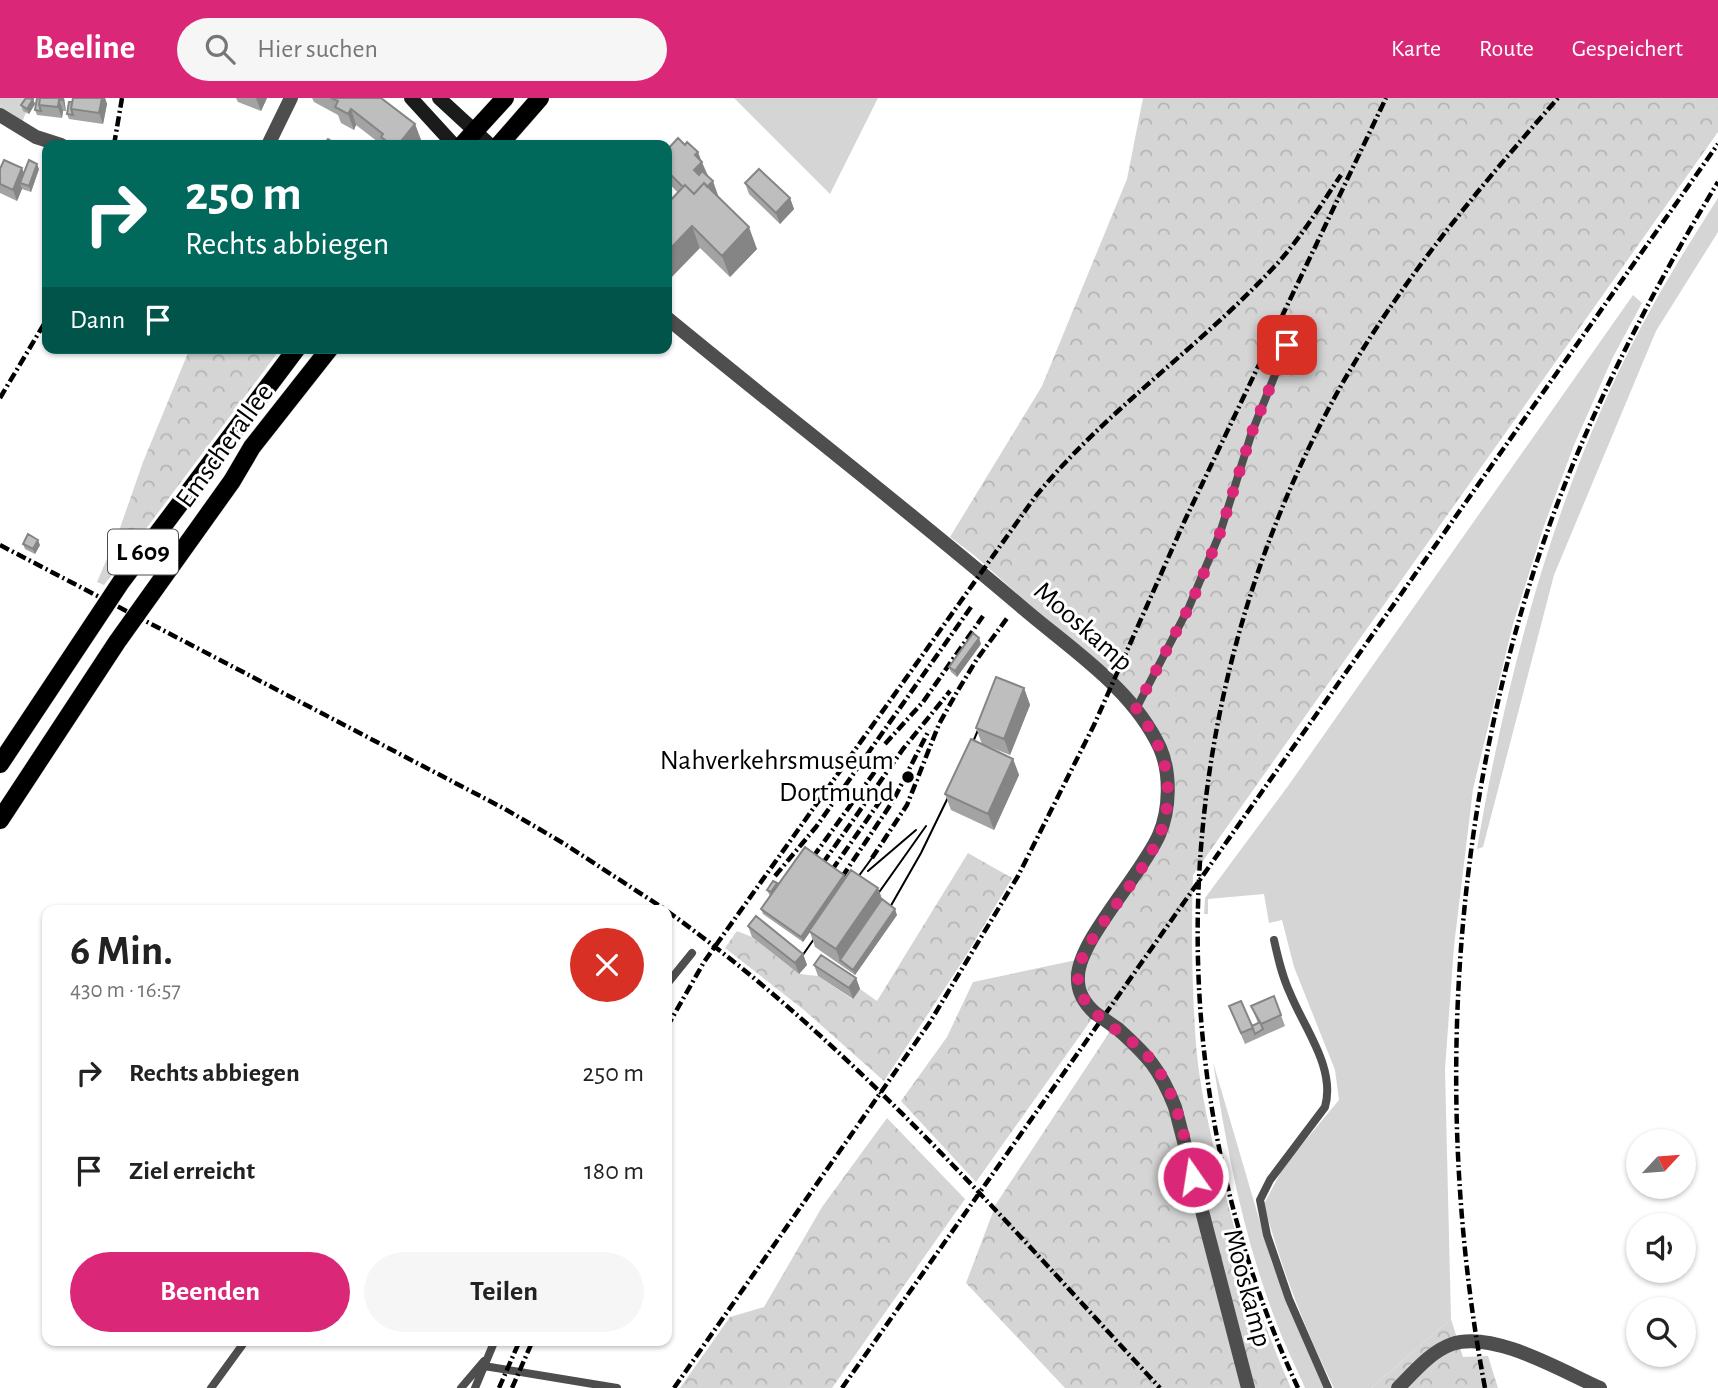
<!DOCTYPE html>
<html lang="de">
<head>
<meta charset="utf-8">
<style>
	:root { --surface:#fff; --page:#f6f6f6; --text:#222; --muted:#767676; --accent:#db2777 }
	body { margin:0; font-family:"Alegreya Sans",sans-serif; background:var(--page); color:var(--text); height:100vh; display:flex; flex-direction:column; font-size:26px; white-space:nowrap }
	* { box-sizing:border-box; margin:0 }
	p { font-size:23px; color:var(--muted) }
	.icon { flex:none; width:38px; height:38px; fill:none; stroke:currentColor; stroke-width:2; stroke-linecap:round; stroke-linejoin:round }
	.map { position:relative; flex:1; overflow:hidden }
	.panel { position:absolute; left:42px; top:807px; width:630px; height:441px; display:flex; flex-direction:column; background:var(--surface); border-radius:14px; box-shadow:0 2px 5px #0004 }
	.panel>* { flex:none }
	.guide { position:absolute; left:42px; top:42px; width:630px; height:214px; border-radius:14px; box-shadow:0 2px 5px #0004; background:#00695c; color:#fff; overflow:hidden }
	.needle { width:46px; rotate:64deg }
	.fabs { position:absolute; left:1626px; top:1031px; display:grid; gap:14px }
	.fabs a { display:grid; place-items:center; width:70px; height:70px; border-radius:50%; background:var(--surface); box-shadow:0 2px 5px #0004; font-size:35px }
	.pin { position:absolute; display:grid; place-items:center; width:60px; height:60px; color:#fff; margin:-30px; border-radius:14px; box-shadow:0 4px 10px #0006 }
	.me { position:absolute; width:77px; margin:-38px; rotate:347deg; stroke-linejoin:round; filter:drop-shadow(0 0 5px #0008) }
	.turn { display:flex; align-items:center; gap:24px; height:147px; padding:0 28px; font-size:32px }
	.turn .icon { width:91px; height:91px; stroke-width:2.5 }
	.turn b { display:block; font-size:49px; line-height:60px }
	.then { display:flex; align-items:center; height:66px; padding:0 28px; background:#0003; gap:14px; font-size:26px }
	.round { display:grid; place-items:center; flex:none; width:74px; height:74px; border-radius:37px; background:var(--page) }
	.overview { display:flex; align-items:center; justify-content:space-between; height:119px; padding:0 28px }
	h1 { font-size:42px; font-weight:600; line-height:52px }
	.action { display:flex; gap:14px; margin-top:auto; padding:14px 28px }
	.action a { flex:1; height:80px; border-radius:42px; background:var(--accent); color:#fff; font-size:28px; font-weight:600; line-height:80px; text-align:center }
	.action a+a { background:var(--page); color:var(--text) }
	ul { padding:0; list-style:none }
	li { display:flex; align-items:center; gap:21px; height:98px; padding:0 28px }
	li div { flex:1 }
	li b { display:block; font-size:26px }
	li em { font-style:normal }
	header { display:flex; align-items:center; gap:42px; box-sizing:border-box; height:98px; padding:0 35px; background:var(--accent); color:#fff }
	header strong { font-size:33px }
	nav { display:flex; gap:38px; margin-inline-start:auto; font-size:24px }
	.search { width:490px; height:63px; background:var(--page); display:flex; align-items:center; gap:18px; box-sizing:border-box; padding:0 24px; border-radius:38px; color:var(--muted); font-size:26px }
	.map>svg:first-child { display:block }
	.green { fill:#d5d5d5 }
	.forest { fill:url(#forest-crowns) }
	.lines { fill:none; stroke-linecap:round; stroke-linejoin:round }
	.primary-casing { stroke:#dbdbdb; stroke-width:19 }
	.lane { stroke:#4e4e4e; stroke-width:8 }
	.street { stroke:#4e4e4e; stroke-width:14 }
	.secondary { stroke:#1b1b1b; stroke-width:14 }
	.primary { stroke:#000; stroke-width:18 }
	.tram { stroke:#000; stroke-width:2 }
	.rail { stroke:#000; stroke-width:4.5; stroke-dasharray:10 3.5 2 3.5; stroke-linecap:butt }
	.street-bridge { stroke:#4e4e4e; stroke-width:14 }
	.wall { fill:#a3a3a3 }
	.shaded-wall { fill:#858585 }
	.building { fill:#bebebe; stroke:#858585; stroke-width:2 }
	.route { stroke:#db2777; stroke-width:12; stroke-dasharray:0 21.6 }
	.poi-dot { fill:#000; stroke:#fff; stroke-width:2.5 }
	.labels { text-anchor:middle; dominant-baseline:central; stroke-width:6; stroke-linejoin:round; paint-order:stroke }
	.shield { fill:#fff; stroke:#4c4c4c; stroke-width:2 }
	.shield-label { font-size:26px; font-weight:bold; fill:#000 }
	.street-label { font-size:28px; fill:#000; stroke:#fff }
	.poi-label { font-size:28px; fill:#000; stroke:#fff; text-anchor:end }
</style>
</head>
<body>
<header>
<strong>Beeline</strong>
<div class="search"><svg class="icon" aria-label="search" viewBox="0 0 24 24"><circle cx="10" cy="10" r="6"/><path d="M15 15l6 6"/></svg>Hier suchen</div>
<nav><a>Karte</a><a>Route</a><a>Gespeichert</a></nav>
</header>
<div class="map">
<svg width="1718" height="1290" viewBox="0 0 1718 1290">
	<defs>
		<pattern id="forest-crowns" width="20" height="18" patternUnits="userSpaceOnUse" patternTransform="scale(1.75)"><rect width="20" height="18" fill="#d5d5d5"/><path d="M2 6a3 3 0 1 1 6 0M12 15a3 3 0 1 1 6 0" fill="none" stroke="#b5b5b5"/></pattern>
	</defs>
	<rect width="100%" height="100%" fill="#fff"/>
	<path class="green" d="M0,0H32L20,29L0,17Z
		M734,0H878L830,96Z
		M1718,100V134L1656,233L1554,477L1483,749L1477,751C1509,563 1562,367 1657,200C1676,166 1697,133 1718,100Z
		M1633,197L1642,205L1612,261L1574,347L1544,428L1513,526L1473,691L1454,848L1445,971L1451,1221L1371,1290H1334C1305,1231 1281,1170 1264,1106L1284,1068L1339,1002L1335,972L1294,869L1282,822L1269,825L1264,796L1208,801V816H1204L1205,800L1288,688Z
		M1213,964L1272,1165L1325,1290H1305C1296,1269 1285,1248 1277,1226C1244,1142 1227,1053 1213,964Z"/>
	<path class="forest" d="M1143,0H1718V34L1193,777C1191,834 1192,891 1196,947C1200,994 1211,1038 1222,1083C1240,1155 1261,1223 1291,1290H1065L966,1185L996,1106L1109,935L1096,915L976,1084L901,1003L947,939L973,884L1081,861L1141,770L1168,702L1172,663L1155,626L1132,599L975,458L950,439L1042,288L1127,81Z
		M190,250H281L104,487L97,484L120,430L143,364Z
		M968,755L1012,780L964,861L884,983L804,912L725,850L737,833L752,839L799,876L818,878L852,901L860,891L877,903Z
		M887,1020L965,1101L832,1290H680L730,1219L764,1209L822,1109Z
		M1451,1221L1463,1259L1488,1258L1498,1290H1371Z"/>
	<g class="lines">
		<g class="primary-casing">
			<path id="primary" d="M462,47L505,0
				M499,47L540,0
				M0,666L121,484L297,250
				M0,722L117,544L232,383L252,349L330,250"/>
		</g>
		<path class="lane" d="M1136,611L1189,509L1220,435L1252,334L1287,247
			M1274,842C1278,860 1282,878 1290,895C1304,930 1336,970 1325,1009L1270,1082L1260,1102L1267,1137L1289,1201L1328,1290
			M667,886L692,855
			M484,1268L617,1290
			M211,1290L246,1242
			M461,1290L484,1263
			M475,1290L495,1242"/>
		<path class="street" d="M0,17L36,39L61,47
			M268,47L291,0
			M667,220C786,318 907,411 1024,511C1072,552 1133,591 1160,650C1171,675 1170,712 1159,737C1142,776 1079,842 1078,878C1077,894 1084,905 1095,915
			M1118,931C1148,958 1160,971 1175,1009L1248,1290
			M1398,1290C1414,1274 1430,1254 1452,1246C1493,1232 1562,1273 1600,1290"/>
		<path class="secondary" d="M411,0L454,47
			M439,0L490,47"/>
		<use href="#primary" class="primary"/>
		<path class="tram" d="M966,661L985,615
			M868,773L916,732
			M847,794L872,760
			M875,800L926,728
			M889,811L921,755L956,683
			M800,861L823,828"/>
		<path class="rail" d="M114,47L122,0
			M0,300L47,221
			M0,447L505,711L563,745L666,812
			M885,646L923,604L983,518
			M813,759L876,672
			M872,760L907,707L939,626L957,594L977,561L1008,519
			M823,765L903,651L950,593
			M832,772L894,683
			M775,778L816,729L971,509
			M842,779L893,703L929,632
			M667,813C854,947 1004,1122 1160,1290
			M667,929L704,864L1035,399C1106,312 1199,250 1275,168C1301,140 1320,108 1341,77
			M499,1290L520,1242
			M512,1290L533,1242
			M674,1290L930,924L1018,778L1094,627L1185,422L1386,0
			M842,1290L1718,46
			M1298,1290C1148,968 1169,595 1342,286C1402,181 1479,90 1558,0
			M1485,1290C1428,988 1455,656 1571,371C1612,271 1662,176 1718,84"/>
		<path class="street-bridge" d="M1095,915L1118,931"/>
	</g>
	<path class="wall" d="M37,0H64L66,13H63L62,20L37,17L35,12Z
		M73,0H105L107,6L103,26L69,21L67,16L72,4Z
		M236,0H267L261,13L238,4Z
		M312,0H381L415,26L421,42L417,47H382L356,27L354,32L341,25L338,17L314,4Z
		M33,1L35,6L29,16L23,13L21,7Z
		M667,52L701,62L718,99L757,151L730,179L700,150L678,95L667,83Z
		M0,71L24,75L39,71L31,94L22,91L17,103L0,95Z
		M745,85L790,100L794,111L780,126L749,96Z
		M23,446L40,447L35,456L25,451Z
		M981,546L957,579L951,574L949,569Z
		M1024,590L1030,607L1010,657L982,646L1013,661L1019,677L994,732L951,712L945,696L982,646L976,630Z
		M845,780L878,790L882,801L897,817L855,877L815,849L810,834L803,844L763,816L761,811L770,798L767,792L777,785L778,787Z
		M748,828L803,856L807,867L799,876L752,839Z
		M814,867L856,880L860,891L853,901L818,878Z
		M1274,898L1285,928L1245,946L1231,913L1252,928L1258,925L1251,908Z"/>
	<path class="shaded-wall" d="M62,0H64L66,13Z
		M102,0H105L107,6L103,26L99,15Z
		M256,0H267L261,13Z
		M33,1L35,6L29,16L27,11Z
		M59,2L63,13L62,20L58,9Z
		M351,11L356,27L354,32L348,16Z
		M415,26L421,42L417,47H398Z
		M698,54L708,80L700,88L694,72L695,57Z
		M37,66L39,71L31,94L29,88Z
		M22,70L26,81L20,85L22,91L17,103L13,92Z
		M713,83L719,100L695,101Z
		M790,100L794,111L780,126L776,115Z
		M692,128L700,150L667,184V154Z
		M749,129L757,151L730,179L722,158Z
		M38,442L40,447L35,456L33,451Z
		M979,540L981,546L957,579L955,573Z
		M1024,590L1030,607L1010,657L1004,641Z
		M1013,661L1019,677L994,732L988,716Z
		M844,777L846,782L803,844L801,839Z
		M878,790L884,807L840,862L836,851Z
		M895,811L897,817L855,877L853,872Z
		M803,856L807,867L799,876L795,865Z
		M856,880L860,891L853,901L849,890Z"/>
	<path class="building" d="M26,0L33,1L27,11L21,7Z
		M37,0H40L39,7L41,13L35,12Z
		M40,0H62V2H59L58,9L39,7Z
		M73,0H102L99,15L71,11Z
		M331,0H381L415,26L398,47L394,45L392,47L381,39L383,36L351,11L348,16L335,9L338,3Z
		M69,4H72L71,11L73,17L67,16Z
		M678,40L685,47L687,44L698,54L695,57L702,64L694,72L699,77L702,73L713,83L707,89L704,85L694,96L685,87L683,89L667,73V52Z
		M328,41L338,47H326L324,46Z
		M4,62L22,70L13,92L0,86V71Z
		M29,62L37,66L29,88L20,85Z
		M759,71L790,100L776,115L745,85Z
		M704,85L749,129L722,158L692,128L667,154V106L685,87L694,96Z
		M28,436L38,442L33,451L23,446Z
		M973,535L979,540L955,573L949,569Z
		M996,579L1024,590L1004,641L976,630Z
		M971,641L1013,661L988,716L945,696Z
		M805,749L844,777L801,839L761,811Z
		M851,772L878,790L836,851L809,833Z
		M773,783L777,785L771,794L767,792Z
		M882,801L895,811L853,872L840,862Z
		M756,818L803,856L795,865L748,828Z
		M821,857L856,880L849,890L814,867Z
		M1274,898L1281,917L1261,926L1251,908Z
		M1241,903L1253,930L1241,935L1229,908Z
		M1260,924L1263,931L1255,936L1252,928Z"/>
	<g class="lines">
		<path class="route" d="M1193,1079C1184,1037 1176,988 1145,955C1124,933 1076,914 1078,878C1079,857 1094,839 1105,822C1124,795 1148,766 1160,736C1177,691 1165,647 1136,611L1189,509L1200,485L1220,435L1252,334L1287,247"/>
	</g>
	<circle class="poi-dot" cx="908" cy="679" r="7"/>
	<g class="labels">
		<rect class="shield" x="108" y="431.5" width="70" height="45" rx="5"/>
		<g class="shield-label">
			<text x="143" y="454">L 609</text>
		</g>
		<g class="street-label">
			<text transform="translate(225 348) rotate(-54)">Emscherallee</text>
			<text transform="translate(1083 529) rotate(41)">Mooskamp</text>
			<text transform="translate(1247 1190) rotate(75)">Mooskamp</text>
		</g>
		<g class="poi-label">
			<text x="894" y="663">Nahverkehrsmuseum<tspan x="894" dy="32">Dortmund</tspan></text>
		</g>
	</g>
</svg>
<div class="fabs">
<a><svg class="needle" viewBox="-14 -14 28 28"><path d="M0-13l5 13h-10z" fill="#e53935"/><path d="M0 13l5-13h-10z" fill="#767676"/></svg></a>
<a><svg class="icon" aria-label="sound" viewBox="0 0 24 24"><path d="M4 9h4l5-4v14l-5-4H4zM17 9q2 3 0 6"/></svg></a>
<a><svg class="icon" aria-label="search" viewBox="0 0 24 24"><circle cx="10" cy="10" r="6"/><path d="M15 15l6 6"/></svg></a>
</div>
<div class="pin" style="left:1287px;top:247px;background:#d93025"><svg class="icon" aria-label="arrive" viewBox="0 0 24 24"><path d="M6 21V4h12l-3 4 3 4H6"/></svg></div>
<svg class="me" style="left:1193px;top:1079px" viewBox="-20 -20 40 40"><circle r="17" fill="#db2777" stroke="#fff" stroke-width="3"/><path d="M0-11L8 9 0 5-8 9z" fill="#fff"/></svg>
<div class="guide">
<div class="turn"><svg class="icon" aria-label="right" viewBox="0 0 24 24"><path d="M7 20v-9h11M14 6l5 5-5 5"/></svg><div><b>250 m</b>Rechts abbiegen</div></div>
<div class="then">Dann<svg class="icon" aria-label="arrive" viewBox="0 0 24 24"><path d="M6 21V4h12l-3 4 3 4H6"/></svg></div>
</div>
<section class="panel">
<div class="overview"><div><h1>6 Min.</h1><p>430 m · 16:57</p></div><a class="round" style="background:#d93025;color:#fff"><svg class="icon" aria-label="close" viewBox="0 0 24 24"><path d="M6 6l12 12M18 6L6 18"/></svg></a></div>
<ul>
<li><svg class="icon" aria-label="right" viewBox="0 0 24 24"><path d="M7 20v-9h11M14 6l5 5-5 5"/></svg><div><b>Rechts abbiegen</b></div><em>250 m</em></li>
<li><svg class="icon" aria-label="arrive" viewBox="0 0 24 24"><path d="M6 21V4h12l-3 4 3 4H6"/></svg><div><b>Ziel erreicht</b></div><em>180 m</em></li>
</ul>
<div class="action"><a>Beenden</a><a>Teilen</a></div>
</section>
</div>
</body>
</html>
